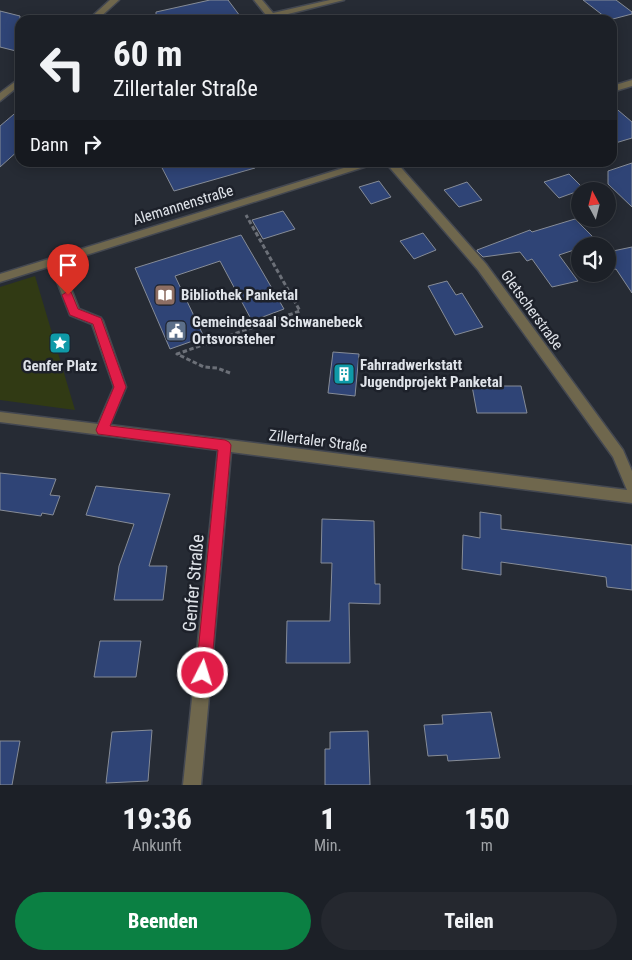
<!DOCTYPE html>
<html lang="de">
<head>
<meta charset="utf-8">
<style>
	:root { --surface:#1c2027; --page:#25282f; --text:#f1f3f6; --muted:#a0a3a7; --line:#3a3e44; --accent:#0b8043 }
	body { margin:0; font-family:"Roboto Condensed",sans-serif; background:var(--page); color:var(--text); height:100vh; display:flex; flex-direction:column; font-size:19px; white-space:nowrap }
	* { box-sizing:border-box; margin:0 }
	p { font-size:16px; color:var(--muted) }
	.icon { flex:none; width:28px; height:28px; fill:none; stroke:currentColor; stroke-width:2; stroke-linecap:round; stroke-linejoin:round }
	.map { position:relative; height:785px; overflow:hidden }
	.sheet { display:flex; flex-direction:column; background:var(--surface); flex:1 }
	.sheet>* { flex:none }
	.top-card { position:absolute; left:15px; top:15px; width:602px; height:152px; border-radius:15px; box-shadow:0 2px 12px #0003,0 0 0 1px var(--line); background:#1c2027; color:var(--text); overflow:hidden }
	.needle { width:32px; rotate:353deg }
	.tools { position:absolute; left:571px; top:182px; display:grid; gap:10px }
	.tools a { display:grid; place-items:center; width:45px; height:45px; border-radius:50%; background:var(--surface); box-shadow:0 2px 12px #0003,0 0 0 1px var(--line); font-size:25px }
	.pin { position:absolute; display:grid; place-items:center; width:42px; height:42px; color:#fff; margin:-51px -21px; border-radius:50% 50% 50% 0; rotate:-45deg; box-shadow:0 0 5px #0007 }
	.pin .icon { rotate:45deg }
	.me { position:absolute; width:55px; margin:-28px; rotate:5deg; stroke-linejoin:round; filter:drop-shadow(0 0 4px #0008) }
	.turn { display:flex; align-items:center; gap:18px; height:105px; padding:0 15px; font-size:22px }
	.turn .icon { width:65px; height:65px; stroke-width:2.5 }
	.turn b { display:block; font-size:35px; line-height:42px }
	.then { display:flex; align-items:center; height:48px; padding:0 15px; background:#0003; gap:10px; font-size:19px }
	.eta { display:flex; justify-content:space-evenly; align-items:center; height:85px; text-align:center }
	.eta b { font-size:30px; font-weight:800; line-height:35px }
	.cta { display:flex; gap:10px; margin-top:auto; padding:10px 15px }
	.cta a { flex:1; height:58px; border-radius:30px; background:var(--accent); color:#fff; font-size:20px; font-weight:800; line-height:58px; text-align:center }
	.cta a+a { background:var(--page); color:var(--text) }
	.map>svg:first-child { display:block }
	.green { fill:#313a14 }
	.building { fill:#2f4476; stroke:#868c97 }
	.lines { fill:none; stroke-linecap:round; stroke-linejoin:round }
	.minor-casing { stroke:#444851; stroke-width:3 }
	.path { stroke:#6c7078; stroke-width:3; stroke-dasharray:4.5 2.5; stroke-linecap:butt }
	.minor { fill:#6f674d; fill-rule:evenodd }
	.route { fill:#e11d48; stroke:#92132f }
	.labels { text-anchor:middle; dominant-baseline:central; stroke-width:5; stroke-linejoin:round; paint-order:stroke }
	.street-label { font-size:15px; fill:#dfe3e9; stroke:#1d212a }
	.poi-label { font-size:15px; font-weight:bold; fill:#dfe3e9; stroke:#1d212a; text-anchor:start }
	.near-street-label { font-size:18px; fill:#dfe3e9; stroke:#1d212a }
</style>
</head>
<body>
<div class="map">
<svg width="632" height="785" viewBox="0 0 632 785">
	<rect width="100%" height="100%" fill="#262b34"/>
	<path class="green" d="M35,276L75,410L0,400V287Z"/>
	<path class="building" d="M210,0H228L243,20H156V12Z
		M583,0H616L632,12V14L609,20Z
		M0,11L20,16V52L0,47Z
		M612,105L632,122V138L612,144Z
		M20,109V149L0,167V126Z
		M159,162H255V168L174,191Z
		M632,163V207L608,184V171Z
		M569,174L584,189L559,198L544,182Z
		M379,181L391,197L371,204L359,187Z
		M467,182L482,200L459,207L444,190Z
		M283,211L295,229L263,239L252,220Z
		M575,219L598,242L580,246V248L559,255L578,281L552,287L532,259L527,261L520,252L483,257L477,251V250L530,230L532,232Z
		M423,233L436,250L414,259L400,241Z
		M241,235L284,309L252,321L220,261L175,276L204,337L170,349L135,268Z
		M632,247V293L616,269L608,271V252Z
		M447,281L456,295L462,293L483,327L455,335L428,286Z
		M333,352L359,354L355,396L328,393Z
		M472,386H521L527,413H477Z
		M0,473L56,479L50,495L60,496L53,515L42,513L41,516L0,510Z
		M96,486L170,494L149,566H167L163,600H114L119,566L134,524L86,515Z
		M480,512L501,515V529L632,545V590L607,587L606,577L501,562V575L462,569L463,535L480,538Z
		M322,519L374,521L375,584H380V604L349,603L350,663H286L287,621H330L332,563H321Z
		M100,641H141L136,677H94Z
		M491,712L500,758L448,761L447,755L428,756L424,725L443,724L442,715Z
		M152,730L148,781L106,783L112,732Z
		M368,731L370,785H325V749H330V732Z
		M0,741H20L12,785H0Z"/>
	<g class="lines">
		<g class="minor-casing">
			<path id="minor" d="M110,0H119L97,20H88Z
				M254,0H262L273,13L330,0H344L276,17L278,20H270Z
				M20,78V85L0,101V93Z
				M632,80V86L612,92V86Z
				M363,162H380L61,263L79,309L101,318L103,321L126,387L110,425L627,490L613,457L478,270L385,162H396L486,264L623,450L632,471V503L231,452L201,785H183L218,450L0,422V412L98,424L114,387L92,324L70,315L51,266L0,282V274Z"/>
		</g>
		<path class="path" d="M230,373L217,368L204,367L177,354L300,311L246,215"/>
		<use href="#minor" class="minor"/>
	</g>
	<path class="route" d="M68,291L71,292L78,309L101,318L126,387L110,426L225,440L229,442L231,445L211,673L209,678L203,680L198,678L196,673L218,450L98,434L96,430L114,387L93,324L70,315L62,295Z"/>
	<defs>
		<g id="library-square" transform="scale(1.125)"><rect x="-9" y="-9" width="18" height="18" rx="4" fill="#8d6e63" stroke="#1d212a"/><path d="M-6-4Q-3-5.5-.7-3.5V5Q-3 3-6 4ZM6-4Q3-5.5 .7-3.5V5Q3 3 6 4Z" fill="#fff"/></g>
		<g id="civic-square" transform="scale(1.125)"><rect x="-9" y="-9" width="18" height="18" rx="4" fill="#5c6f8a" stroke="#1d212a"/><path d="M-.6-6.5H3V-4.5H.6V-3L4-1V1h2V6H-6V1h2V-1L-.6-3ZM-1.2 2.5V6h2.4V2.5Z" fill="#fff"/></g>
		<g id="sight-square" transform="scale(1.125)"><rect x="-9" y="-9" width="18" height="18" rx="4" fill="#0f9aa8" stroke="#1d212a"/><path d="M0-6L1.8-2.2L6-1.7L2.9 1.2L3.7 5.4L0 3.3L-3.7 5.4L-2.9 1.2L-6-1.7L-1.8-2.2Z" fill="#fff"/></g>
		<g id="building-square" transform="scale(1.125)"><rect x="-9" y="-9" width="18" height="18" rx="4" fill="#0f9aa8" stroke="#1d212a"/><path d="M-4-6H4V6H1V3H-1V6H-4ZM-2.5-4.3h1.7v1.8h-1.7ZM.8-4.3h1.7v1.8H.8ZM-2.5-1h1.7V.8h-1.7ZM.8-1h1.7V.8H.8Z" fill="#fff"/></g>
	</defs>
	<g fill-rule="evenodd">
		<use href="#library-square" x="165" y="295"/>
		<use href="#civic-square" x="176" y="331"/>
		<use href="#sight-square" x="60" y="343"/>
		<use href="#building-square" x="344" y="374"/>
	</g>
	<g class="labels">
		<g class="street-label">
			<text transform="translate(183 205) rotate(-17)">Alemannenstraße</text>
			<text transform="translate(532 310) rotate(54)">Gletscherstraße</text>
			<text transform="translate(318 441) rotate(7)">Zillertaler Straße</text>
		</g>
		<g class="poi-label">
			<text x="181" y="295">Bibliothek Panketal</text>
			<text x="192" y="322">Gemeindesaal Schwanebeck<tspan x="192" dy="17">Ortsvorsteher</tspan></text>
			<text x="360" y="365">Fahrradwerkstatt<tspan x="360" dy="17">Jugendprojekt Panketal</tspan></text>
			<text x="60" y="366" text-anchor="middle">Genfer Platz</text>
		</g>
		<g class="near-street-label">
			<text transform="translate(193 583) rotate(-85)">Genfer Straße</text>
		</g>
	</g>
</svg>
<div class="tools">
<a><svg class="needle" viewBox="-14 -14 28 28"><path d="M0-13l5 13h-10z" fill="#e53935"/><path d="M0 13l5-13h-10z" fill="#a0a3a7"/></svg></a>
<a><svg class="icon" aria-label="sound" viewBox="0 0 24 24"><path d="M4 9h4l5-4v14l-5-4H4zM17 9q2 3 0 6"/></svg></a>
</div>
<div class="pin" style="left:68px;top:295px;background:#d93025"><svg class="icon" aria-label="arrive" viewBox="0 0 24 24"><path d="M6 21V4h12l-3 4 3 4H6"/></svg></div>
<svg class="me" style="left:203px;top:673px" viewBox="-20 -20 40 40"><circle r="17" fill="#e11d48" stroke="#fff" stroke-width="3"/><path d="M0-11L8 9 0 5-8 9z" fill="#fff"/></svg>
<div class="top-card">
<div class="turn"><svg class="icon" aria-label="left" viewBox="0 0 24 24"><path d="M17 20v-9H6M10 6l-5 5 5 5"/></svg><div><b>60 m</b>Zillertaler Straße</div></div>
<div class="then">Dann<svg class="icon" aria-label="right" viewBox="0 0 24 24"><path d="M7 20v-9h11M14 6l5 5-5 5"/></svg></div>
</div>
</div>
<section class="sheet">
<div class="eta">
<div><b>19:36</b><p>Ankunft</p></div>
<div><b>1</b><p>Min.</p></div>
<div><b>150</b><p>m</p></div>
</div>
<div class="cta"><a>Beenden</a><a>Teilen</a></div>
</section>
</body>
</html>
